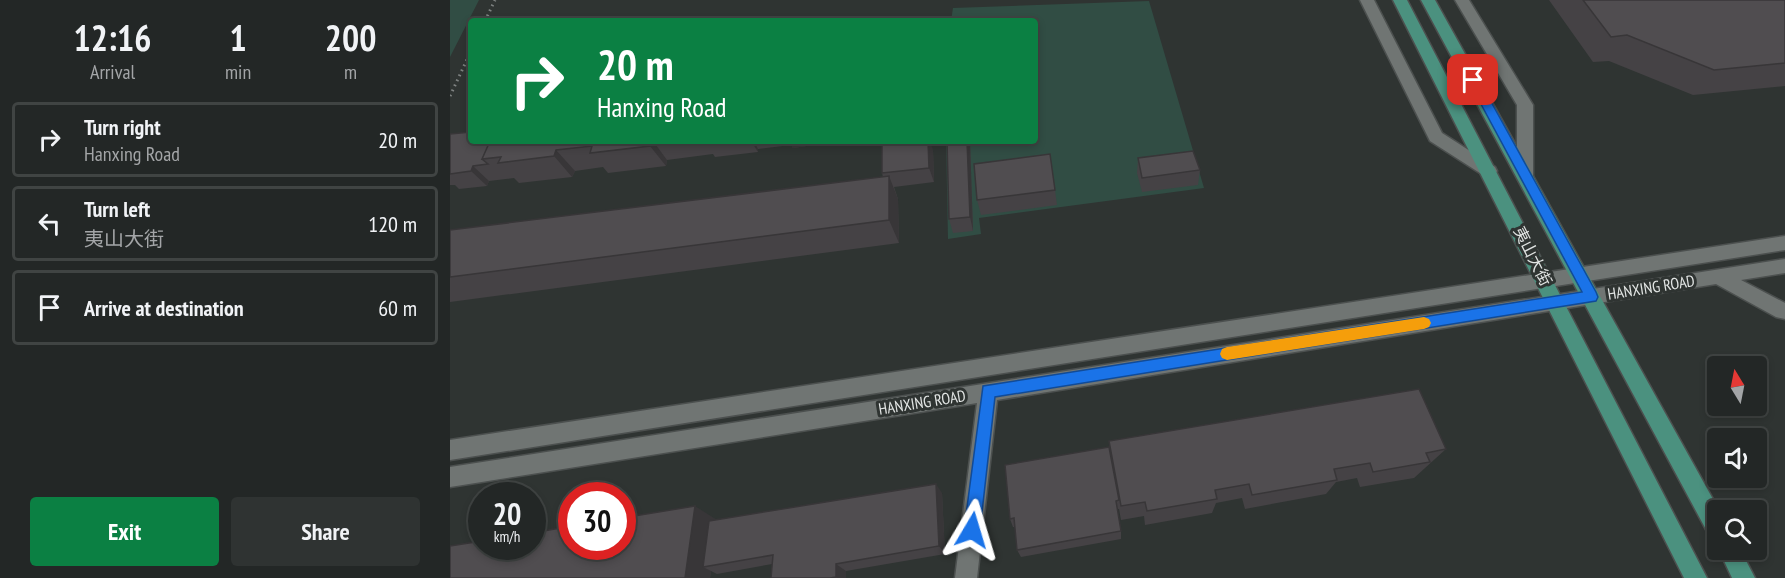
<!DOCTYPE html>
<html lang="en">
<head>
<meta charset="utf-8">
<style>
	:root { --surface:#232726; --page:#2f3332; --text:#f1f3f6; --muted:#a3a5a7; --line:#404443; --accent:#0b8043 }
	body { margin:0; font-family:"PT Sans Narrow","Noto Sans SC",sans-serif; background:var(--page); color:var(--text); height:100vh; display:flex; flex-direction:column; font-size:22px; white-space:nowrap }
	* { box-sizing:border-box; margin:0 }
	p { font-size:20px; color:var(--muted) }
	.icon { flex:none; width:33px; height:33px; fill:none; stroke:currentColor; stroke-width:2; stroke-linecap:round; stroke-linejoin:round }
	.map { position:relative; flex:1; overflow:hidden }
	.side { display:flex; flex-direction:column; background:var(--surface); width:450px }
	.side>* { flex:none }
	.hud { position:absolute; left:18px; top:18px; width:570px; height:126px; border-radius:6px; box-shadow:0 3px 9px #0003,0 0 0 2px var(--line); background:#0b8043; color:#fff; overflow:hidden }
	.needle { width:39px; rotate:350deg }
	.tools { position:absolute; left:1257px; top:356px; display:grid; gap:12px }
	.tools a { display:grid; place-items:center; width:60px; height:60px; border-radius:6px; background:var(--surface); box-shadow:0 3px 9px #0003,0 0 0 2px var(--line); font-size:30px }
	.speed { position:absolute; left:18px; top:482px; display:flex; gap:12px; font-size:30px; font-weight:700; text-align:center }
	.speed>* { display:grid; place-content:center; width:78px; height:78px; border-radius:50%; background:var(--surface); box-shadow:0 3px 9px #0003,0 0 0 2px var(--line); line-height:1 }
	.speed small { font-size:15px; font-weight:400 }
	.speed .limit { border:9px solid #d22; background:#fff; color:#111 }
	.pin { position:absolute; display:grid; place-items:center; width:51px; height:51px; color:#fff; margin:-26px; border-radius:12px; box-shadow:0 3px 9px #0006 }
	.me { position:absolute; width:66px; margin:-33px; rotate:7deg; stroke-linejoin:round; filter:drop-shadow(0 0 4px #0008) }
	.turn { display:flex; align-items:center; gap:21px; height:126px; padding:0 30px; font-size:27px }
	.turn .icon { width:78px; height:78px; stroke-width:2.5 }
	.turn b { display:block; font-size:42px; line-height:51px }
	.eta { display:flex; justify-content:space-evenly; align-items:center; height:102px; text-align:center }
	.eta b { font-size:36px; font-weight:700; line-height:42px }
	.button { display:flex; gap:12px; margin-top:auto; padding:12px 30px }
	.button a { flex:1; height:69px; border-radius:6px; background:var(--accent); color:#fff; font-size:24px; font-weight:700; line-height:69px; text-align:center }
	.button a+a { background:var(--page); color:var(--text) }
	ul { padding:0; list-style:none }
	li { display:flex; align-items:center; gap:18px; height:75px; margin:0 12px 9px; padding:0 18px; border:3px solid var(--line); border-radius:6px }
	li div { flex:1 }
	li b { display:block; font-size:22px }
	li em { font-style:normal }
	main { display:flex; flex:1; min-height:0 }
	.map>svg:first-child { display:block }
	.green { fill:#314d44 }
	.lines { fill:none; stroke-linecap:round; stroke-linejoin:round }
	.minor-casing { stroke:#4c504f; stroke-width:3 }
	.major-casing { stroke:#4c504f; stroke-width:3 }
	.path { stroke:#7e8281; stroke-width:3; stroke-dasharray:1.5 4; stroke-linecap:butt }
	.minor { fill:#707573; fill-rule:evenodd }
	.major { fill:#4b917f; fill-rule:evenodd }
	.wall { fill:#454245 }
	.shaded-wall { fill:#383638 }
	.building { fill:#504d50; stroke:#383638; stroke-width:1.5 }
	.route { fill:#1a73e8; stroke:#114b97; stroke-width:1.5 }
	.slow { fill:#f59e0b }
	.labels { text-anchor:middle; dominant-baseline:central; stroke-width:6; stroke-linejoin:round; paint-order:stroke }
	.street-label { font-size:16px; fill:#e2e5e4; stroke:#2f3432 }
</style>
</head>
<body>
<main>
<section class="side">
<div class="eta">
<div><b>12:16</b><p>Arrival</p></div>
<div><b>1</b><p>min</p></div>
<div><b>200</b><p>m</p></div>
</div>
<ul>
<li><svg class="icon" aria-label="right" viewBox="0 0 24 24"><path d="M7 20v-9h11M14 6l5 5-5 5"/></svg><div><b>Turn right</b><p>Hanxing Road</p></div><em>20 m</em></li>
<li><svg class="icon" aria-label="left" viewBox="0 0 24 24"><path d="M17 20v-9H6M10 6l-5 5 5 5"/></svg><div><b>Turn left</b><p>夷山大街</p></div><em>120 m</em></li>
<li><svg class="icon" aria-label="arrive" viewBox="0 0 24 24"><path d="M6 21V4h12l-3 4 3 4H6"/></svg><div><b>Arrive at destination</b></div><em>60 m</em></li>
</ul>
<div class="button"><a>Exit</a><a>Share</a></div>
</section>
<div class="map">
<svg width="1335" height="578" viewBox="0 0 1335 578">
	<rect width="100%" height="100%" fill="#2f3432"/>
	<path class="green" d="M0,0H29L0,57Z
		M699,1L754,188L529,218L531,234L498,239L496,141H585V21H501L503,8Z"/>
	<g class="lines">
		<g class="minor-casing">
			<path id="minor" d="M910,0H924L992,133L1045,167L1047,171L1045,175H1033L980,141Z
				M1005,0H1019L1083,105V175L1081,179H1069L1067,175V105Z
				M1335,236V250L0,460V440Z
				M1335,259V273L1291,280L1335,303V319L1326,317L1266,284L547,400L527,578H505L527,403L0,487V467Z"/>
		</g>
		<g class="major-casing">
			<path id="major" d="M943,0H957L1257,578H1234Z
				M971,0H985L1269,510H1268V540L1260,537Z
				M1268,548L1290,549L1305,578H1282Z"/>
		</g>
		<path class="path" d="M35,21L45,0
			M0,96L21,51"/>
		<use href="#minor" class="minor"/>
		<use href="#major" class="major"/>
	</g>
	<path class="wall" d="M1099,0H1335V86L1243,95L1159,61L1143,62Z
		M0,134L21,141H391L343,148L341,145L308,149V152L265,157L263,154L217,160L216,166L158,173L153,167L125,171L122,177L69,183L64,178L39,181L37,186L9,189L5,185H0Z
		M497,141H520L523,231L503,233L499,219Z
		M483,150L484,182L444,187L448,199L449,243L0,302V230L433,177L432,173Z
		M688,158L750,170L748,185L692,192L687,173Z
		M605,190L607,205L531,215L527,200Z
		M659,441L996,449L964,478L910,487L907,478L886,482L876,494L795,509L792,498L766,503L762,513L695,525L694,516L671,520L669,509H667L671,531V539L571,557L567,550L565,527H563L560,519L659,447Z
		M492,493L495,554L396,571V578H321L322,564L267,574L261,571L260,578H0L267,520Z"/>
	<path class="shaded-wall" d="M201,141H203L217,160L216,166L200,146Z
		M301,141H304L308,149V152Z
		M339,141H391L343,148Z
		M478,141H480L483,150L484,182L479,168Z
		M517,141H520L523,231L520,217Z
		M106,150L125,171L122,177L104,156Z
		M23,166L39,181L37,186L21,171Z
		M439,176L448,199L449,243L439,220Z
		M486,484L492,493L495,554L489,546Z
		M245,506L267,520L253,567L261,571L260,578H235Z
		M386,564L396,571V578H387L386,577Z"/>
	<path class="building" d="M1133,0H1335V63L1264,70L1177,35L1161,37Z
		M21,132V141H40L32,159L38,164L23,166L21,171L0,174V134Z
		M40,141H201L200,146L140,153L142,146L106,150L104,156L48,163L51,157L32,159Z
		M432,141H478L479,168L432,173Z
		M497,141H517L520,217L499,219Z
		M743,151L750,170L692,178L688,158Z
		M600,154L605,190L527,200L524,164Z
		M439,176V220L0,277V230Z
		M969,389L996,449L976,453L980,462L923,472L920,463L884,469L887,480L802,495L799,484L765,490L767,499L697,511L695,502L671,506L659,441Z
		M659,447L669,500L666,501L671,531L567,550L564,518L560,519L555,465Z
		M486,484L489,546L386,564V577L380,578H321L323,555L253,567L259,521Z
		M245,506L235,578H0V546L32,541V546H82V533L122,526V546H172V518Z"/>
	<path class="route" d="M1023,76L1029,80L1146,292L1148,297L1146,301L545,397L530,530L528,536L522,538L516,536L514,530L533,386L1132,292L1018,80Z"/>
	<path class="slow" d="M974,317L979,319L981,323L979,327L974,329L777,360L772,358L770,354L772,349L777,347Z"/>
	<g class="labels">
		<g class="street-label">
			<text transform="translate(1083 256) rotate(63)">夷山大街</text>
			<text transform="translate(1201 287) rotate(-9)">HANXING ROAD</text>
			<text transform="translate(472 402) rotate(-9)">HANXING ROAD</text>
		</g>
	</g>
</svg>
<div class="tools">
<a><svg class="needle" viewBox="-14 -14 28 28"><path d="M0-13l5 13h-10z" fill="#e53935"/><path d="M0 13l5-13h-10z" fill="#a3a5a7"/></svg></a>
<a><svg class="icon" aria-label="sound" viewBox="0 0 24 24"><path d="M4 9h4l5-4v14l-5-4H4zM17 9q2 3 0 6"/></svg></a>
<a><svg class="icon" aria-label="search" viewBox="0 0 24 24"><circle cx="10" cy="10" r="6"/><path d="M15 15l6 6"/></svg></a>
</div>
<div class="speed"><div>20<small>km/h</small></div><div class="limit">30</div></div>
<div class="pin" style="left:1023px;top:80px;background:#d93025"><svg class="icon" aria-label="arrive" viewBox="0 0 24 24"><path d="M6 21V4h12l-3 4 3 4H6"/></svg></div>
<svg class="me" style="left:522px;top:530px" viewBox="-20 -20 40 40"><path d="M0-17L14 15 0 8-14 15z" fill="#1a73e8" stroke="#fff" stroke-width="4"/></svg>
<div class="hud">
<div class="turn"><svg class="icon" aria-label="right" viewBox="0 0 24 24"><path d="M7 20v-9h11M14 6l5 5-5 5"/></svg><div><b>20 m</b>Hanxing Road</div></div>
</div>
</div>
</main>
</body>
</html>
